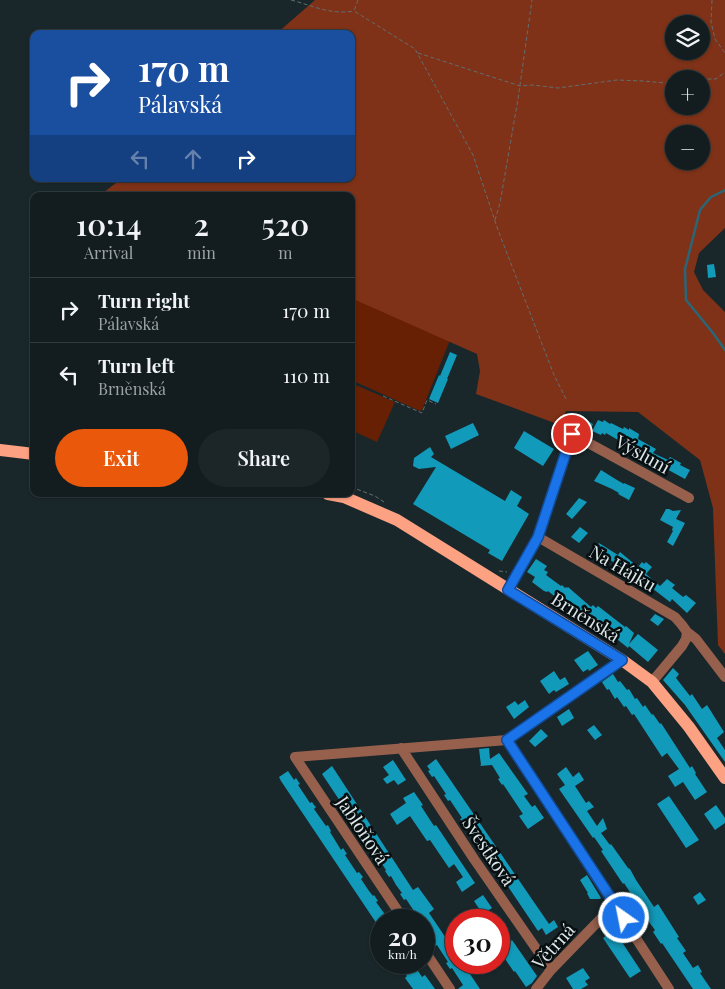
<!DOCTYPE html>
<html lang="en">
<head>
<meta charset="utf-8">
<style>
	:root { --surface:#131d20; --page:#1c2629; --text:#f1f3f6; --muted:#9da2a5; --line:#323b3e; --accent:#ea580c }
	body { margin:0; font-family:"Playfair Display",serif; background:var(--page); color:var(--text); height:100vh; display:flex; flex-direction:column; font-size:19px; white-space:nowrap }
	* { box-sizing:border-box; margin:0 }
	p { font-size:16px; color:var(--muted) }
	.icon { flex:none; width:28px; height:28px; fill:none; stroke:currentColor; stroke-width:2; stroke-linecap:round; stroke-linejoin:round }
	.map { position:relative; flex:1; overflow:hidden }
	.sheet { position:absolute; left:30px; top:192px; width:325px; height:305px; display:flex; flex-direction:column; background:var(--surface); border-radius:10px; box-shadow:0 1px 4px #0004,0 0 0 1px var(--line) }
	.sheet>* { flex:none }
	.hud { position:absolute; left:30px; top:30px; width:325px; height:152px; border-radius:10px; box-shadow:0 1px 4px #0004,0 0 0 1px var(--line); background:#1a4fa0; color:#fff; overflow:hidden }
	.controls { position:absolute; left:665px; top:15px; display:grid; gap:10px }
	.controls a { display:grid; place-items:center; width:45px; height:45px; border-radius:50%; background:var(--surface); box-shadow:0 1px 4px #0004,0 0 0 1px var(--line); font-size:25px }
	.speed { position:absolute; left:370px; top:909px; display:flex; gap:10px; font-size:25px; font-weight:700; text-align:center }
	.speed>* { display:grid; place-content:center; width:65px; height:65px; border-radius:50%; background:var(--surface); box-shadow:0 1px 4px #0004,0 0 0 1px var(--line); line-height:1 }
	.speed small { font-size:12px; font-weight:400 }
	.speed .limit { border:8px solid #d22; background:#fff; color:#111 }
	.pin { position:absolute; display:grid; place-items:center; width:42px; height:42px; color:#fff; margin:-21px; border:2px solid #fff; border-radius:50%; box-shadow:0 1px 5px #0007 }
	.me { position:absolute; width:55px; margin:-28px; rotate:327deg; stroke-linejoin:round; filter:drop-shadow(0 0 4px #0008) }
	.turn { display:flex; align-items:center; gap:18px; height:105px; padding:0 25px; font-size:22px }
	.turn .icon { width:65px; height:65px; stroke-width:2.5 }
	.turn b { display:block; font-size:35px; line-height:42px }
	.lanes { display:flex; align-items:center; height:48px; padding:0 25px; background:#0003; justify-content:center; gap:25px; direction:ltr }
	.lanes .off { opacity:.35 }
	.eta { display:flex; justify-content:space-evenly; align-items:center; height:85px; text-align:center }
	.eta b { font-size:30px; font-weight:600; line-height:35px }
	.button { display:flex; gap:10px; margin-top:auto; padding:10px 25px }
	.button a { flex:1; height:58px; border-radius:30px; background:var(--accent); color:#fff; font-size:20px; font-weight:600; line-height:58px; text-align:center }
	.button a+a { background:var(--page); color:var(--text) }
	ul { padding:0; list-style:none }
	li { display:flex; align-items:center; gap:15px; height:65px; padding:0 25px; border-top:1px solid var(--line) }
	li div { flex:1 }
	li b { display:block; font-size:19px }
	li em { font-style:normal }
	.map>svg:first-child { display:block }
	.green { fill:#672004 }
	.forest { fill:#7f3217; fill-rule:evenodd }
	.lines { fill:none; stroke-linecap:round; stroke-linejoin:round }
	.stream { stroke:#2a6678; stroke-width:2.5 }
	.building { fill:#129aba }
	.path { stroke:#626e72; stroke-width:1; stroke-dasharray:4 2.5; stroke-linecap:butt }
	.minor { stroke:#97604d; stroke-width:10 }
	.major { stroke:#fda183; stroke-width:12 }
	.route-casing { stroke:#114b97; stroke-width:12 }
	.route { stroke:#1a73e8; stroke-width:9 }
	.labels { text-anchor:middle; dominant-baseline:central; stroke-width:5; stroke-linejoin:round; paint-order:stroke }
	.street-label { font-size:18px; fill:#dee7ea; stroke:#080f11 }
</style>
</head>
<body>
<div class="map">
<svg width="725" height="989" viewBox="0 0 725 989">
	<rect width="100%" height="100%" fill="#19272b"/>
	<path class="green" d="M351,290L452,335L422,410L420,411L351,380Z
		M351,383L395,402L377,442L351,430Z"/>
	<path class="forest" d="M315,0H725V228L699,253L694,272L703,290L725,312V654L718,645L713,508L700,460L638,412L566,411L560,425L476,394L480,371L477,354L351,298V196H99L121,179H351V34H276ZM674,24H701V51H674ZM674,79H701V106H674ZM674,134H701V161H674Z"/>
	<g class="lines">
		<path class="stream" d="M725,190L711,197L700,210L685,269L686,300L713,333L725,350"/>
	</g>
	<path class="building" d="M714,264L716,277L708,278L707,265Z
		M450,352L457,355L447,379H448L438,403L429,399L439,375L440,376Z
		M584,419L593,424L589,432L581,427Z
		M598,420L603,422L604,420L610,424L611,423L623,429L624,427L629,430V428L639,434L638,439L656,449L653,453L668,460L670,457L681,463L680,465L690,470L685,479L650,460L625,448V446L617,442L618,440L606,433L605,435L602,433L601,435L592,431Z
		M473,423L479,435L451,449L445,436Z
		M524,431L554,449L543,466L514,448Z
		M430,447L434,454L431,457L505,501L511,490L522,497L517,506L529,514L502,561L488,553L490,550L413,504L436,467L419,469L413,466L414,458Z
		M601,470L617,480L624,484V483L635,488L629,500L618,494L619,493L612,489L594,481Z
		M579,498L587,502L572,519L566,514Z
		M666,509H669L673,511L681,510L676,519L685,523L673,546L667,542L673,531L672,530L673,527L660,520Z
		M580,527L588,533L579,543L571,537Z
		M599,543L618,555L620,552L638,567L642,562L644,564L646,562L652,567L646,574L660,586L667,579L675,585L672,588L683,597L686,595L696,603L687,613L672,599L670,602L648,585L647,586L626,568L625,570L621,567V568L604,555L602,557L594,551Z
		M536,559L547,566L544,570L548,572L546,575L561,586L562,585L565,588L566,587L567,588L568,587L591,607L593,605L596,608L598,606L625,627L626,626L634,633L629,644L638,634L658,650L648,662L629,646L628,648L592,619L589,622L576,610L575,611L565,602L563,603L548,591L547,592L544,591L532,582L535,577L527,572Z
		M655,614L664,619L658,626L650,620Z
		M588,651L598,665L589,671L588,669L583,672L574,660Z
		M673,668L679,674L676,678L690,696L692,694L702,709L707,705L724,732L717,738L725,750V762L685,705L663,680Z
		M554,671L560,680L565,677L569,684L556,692L554,690L549,694L540,681Z
		M613,674L618,682L620,681L627,690L629,689L635,699L637,698L643,707L645,705L652,715L653,714L660,724L661,723L690,768L692,766L696,773L695,774L707,792L695,800L683,782L675,787L668,776L679,769L667,753L662,757L634,714L632,715L626,706L624,707L617,697L615,699L609,689L607,690L602,682Z
		M525,700L529,707L514,719L506,707L515,701L518,705Z
		M569,709L574,718L562,726L557,717Z
		M594,725L602,735L595,740L587,730Z
		M541,729L548,736L535,747L529,741Z
		M489,748L490,759L499,753L528,794L524,796L532,807L535,805L544,818L528,829L519,816L523,814L503,784L502,785L498,779L500,778L492,765L480,766L481,765L479,749Z
		M436,759L549,924L554,920L558,927L546,935L542,928L538,931L466,824L465,825L460,819L462,818L450,800L448,801L444,795L446,794L434,776L432,777L428,771L430,770L427,766Z
		M393,760L406,780L398,785L394,780L387,784L383,779L389,775L383,767Z
		M332,766L413,890L418,887L434,909L429,913L456,953V962H462L480,989H458L463,985L452,968L450,969L446,963L448,962L437,945L435,946L431,940L433,939L424,926V920H420L406,899L404,900L400,894L402,893L396,885L391,876L389,877L385,871L386,870L322,774Z
		M566,767L573,777L579,772L584,780L575,786L586,803L589,801L594,807L587,811L597,826L603,818L607,829L601,833L610,845L611,844L628,868L630,869L636,880L654,907L658,904L679,937L677,938L686,951L683,953L693,968L698,965L702,972L700,973L711,989H693L662,943L661,944L653,932L655,930L649,922L624,883L623,884L601,851L603,850L594,837L593,838L559,789L565,785L557,774Z
		M288,771L294,780L296,778L300,784L298,785L310,803L312,802L314,805L316,807L314,809L326,826L328,825L331,831L330,832L341,850L343,848L347,854L345,855L357,873L359,872L363,877L361,879L369,891L373,896L374,895L378,901L376,902L389,920H381V930L281,781L279,777Z
		M414,792L423,805L421,806L434,826L436,825L475,883L462,892L456,882L463,877L454,864L449,868L430,840L427,841L410,816L397,825L390,814L406,803L403,798Z
		M669,796L699,840L686,848L657,804Z
		M716,805L725,818V823L715,830L704,814Z
		M587,875L601,898L600,899H590L587,893H588L580,880Z
		M700,892L706,900L698,905L693,897Z
		M483,895L492,908L484,913L482,909L480,910L474,901Z
		M504,930L511,941L512,940L537,976L532,983L526,987L515,971L514,972L499,950V934Z
		M614,930L641,971L630,978L603,938Z
		M397,962H412L422,977L425,975L435,989H413L405,978L407,976Z
		M583,968L590,978L585,981L588,985L581,989H573L566,978Z"/>
	<g class="lines">
		<path class="path" d="M291,0C314,6 330,15 354,11
			M358,0L354,11L415,49L473,155L498,230L554,375L566,399
			M712,0L711,22L715,39L725,53
			M418,53L520,86L532,85L558,88L617,80L643,81L665,83L674,82
			M701,79H716L725,72
			M495,220L500,203L518,99L532,0
			M383,396L422,413L427,400L436,404
			M351,487L375,496L384,502
			M499,571L507,572"/>
		<path class="minor" d="M538,537L675,617L682,625L687,632L696,639L725,677
			M508,590L538,537L572,434L689,498
			M622,660L507,740L669,989
			M652,682L682,646L686,639L687,632
			M401,748L474,859L551,970
			M404,920L295,757L507,740
			M424,950L450,989
			M536,989L551,970L615,904"/>
		<path class="major" d="M0,450L34,454
			M328,494L344,497L397,520L622,660L652,682L689,727L725,778"/>
	</g>
	<g class="lines">
		<g class="route-casing">
			<path id="route" d="M572,434L538,537L508,590L622,660L507,740L624,918"/>
		</g>
		<use href="#route" class="route"/>
	</g>
	<g class="labels">
		<g class="street-label">
			<text transform="translate(643 454) rotate(29)">Výsluní</text>
			<text transform="translate(623 568) rotate(30)">Na Hájku</text>
			<text transform="translate(586 617) rotate(32)">Brněnská</text>
			<text transform="translate(363 830) rotate(56)">Jabloňová</text>
			<text transform="translate(489 851) rotate(56)">Švestková</text>
			<text transform="translate(553 946) rotate(-48)">Větrná</text>
		</g>
	</g>
</svg>
<div class="controls">
<a><svg class="icon" aria-label="layers" viewBox="0 0 24 24"><path d="M12 4l9 5-9 5-9-5zM3 14l9 5 9-5"/></svg></a>
<a>+</a>
<a>−</a>
</div>
<div class="speed"><div>20<small>km/h</small></div><div class="limit">30</div></div>
<div class="pin" style="left:572px;top:434px;background:#d93025"><svg class="icon" aria-label="arrive" viewBox="0 0 24 24"><path d="M6 21V4h12l-3 4 3 4H6"/></svg></div>
<svg class="me" style="left:624px;top:918px" viewBox="-20 -20 40 40"><circle r="17" fill="#1a73e8" stroke="#fff" stroke-width="3"/><path d="M0-11L8 9 0 5-8 9z" fill="#fff"/></svg>
<div class="hud">
<div class="turn"><svg class="icon" aria-label="right" viewBox="0 0 24 24"><path d="M7 20v-9h11M14 6l5 5-5 5"/></svg><div><b>170 m</b>Pálavská</div></div>
<div class="lanes"><svg class="icon off" aria-label="left" viewBox="0 0 24 24"><path d="M17 20v-9H6M10 6l-5 5 5 5"/></svg><svg class="icon off" aria-label="ahead" viewBox="0 0 24 24"><path d="M12 20V5M6 11l6-6 6 6"/></svg><svg class="icon" aria-label="right" viewBox="0 0 24 24"><path d="M7 20v-9h11M14 6l5 5-5 5"/></svg></div>
</div>
<section class="sheet">
<div class="eta">
<div><b>10:14</b><p>Arrival</p></div>
<div><b>2</b><p>min</p></div>
<div><b>520</b><p>m</p></div>
</div>
<ul>
<li><svg class="icon" aria-label="right" viewBox="0 0 24 24"><path d="M7 20v-9h11M14 6l5 5-5 5"/></svg><div><b>Turn right</b><p>Pálavská</p></div><em>170 m</em></li>
<li><svg class="icon" aria-label="left" viewBox="0 0 24 24"><path d="M17 20v-9H6M10 6l-5 5 5 5"/></svg><div><b>Turn left</b><p>Brněnská</p></div><em>110 m</em></li>
</ul>
<div class="button"><a>Exit</a><a>Share</a></div>
</section>
</div>
</body>
</html>
